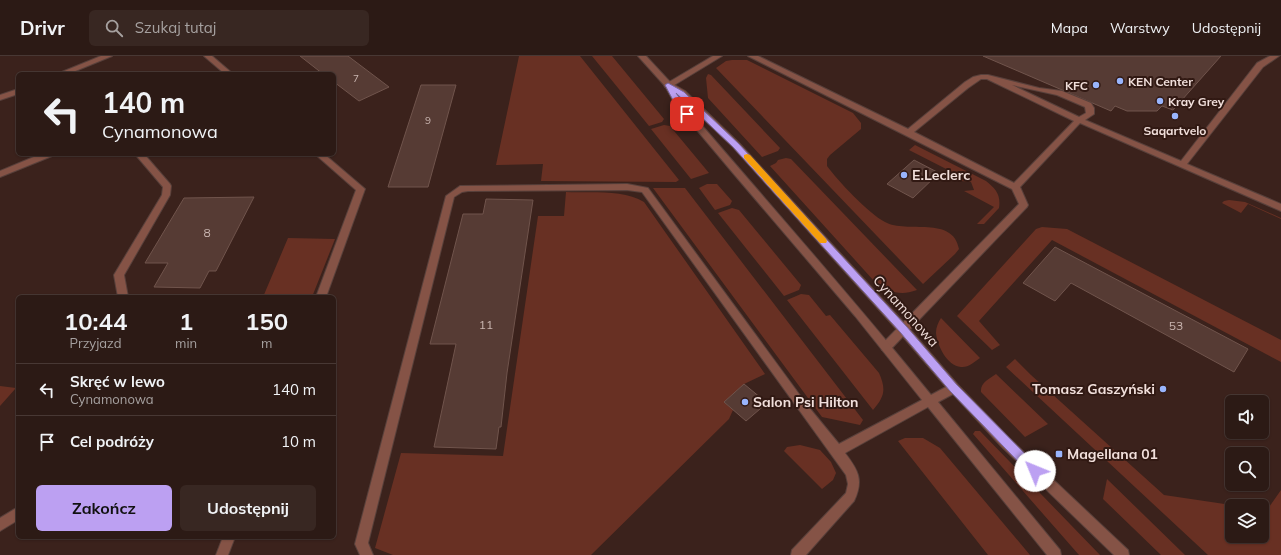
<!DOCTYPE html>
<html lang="pl">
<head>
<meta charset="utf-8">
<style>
	:root { --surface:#2c1a15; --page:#382722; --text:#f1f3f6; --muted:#a6a1a0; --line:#483834; --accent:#bca0f2 }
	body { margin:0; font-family:Mulish,sans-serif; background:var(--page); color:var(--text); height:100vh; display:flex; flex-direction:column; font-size:15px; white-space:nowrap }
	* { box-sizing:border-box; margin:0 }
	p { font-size:13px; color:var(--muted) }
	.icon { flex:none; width:22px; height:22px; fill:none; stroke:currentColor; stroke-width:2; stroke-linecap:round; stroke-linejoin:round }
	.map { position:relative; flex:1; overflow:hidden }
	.sheet { position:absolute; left:16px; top:239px; width:320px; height:244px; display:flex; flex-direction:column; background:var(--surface); border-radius:6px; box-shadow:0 1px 3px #0004,0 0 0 1px var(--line) }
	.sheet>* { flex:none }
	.banner { position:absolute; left:16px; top:16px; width:320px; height:84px; border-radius:6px; box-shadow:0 1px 3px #0004,0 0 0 1px var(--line); background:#2c1a15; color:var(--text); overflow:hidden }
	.buttons { position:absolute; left:1225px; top:339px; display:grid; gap:8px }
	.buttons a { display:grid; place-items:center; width:44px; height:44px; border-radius:6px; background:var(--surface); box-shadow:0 1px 3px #0004,0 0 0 1px var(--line); font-size:20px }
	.pin { position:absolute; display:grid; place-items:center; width:34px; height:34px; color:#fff; margin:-17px; border-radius:8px; box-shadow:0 2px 6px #0006 }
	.me { position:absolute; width:44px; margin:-22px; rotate:315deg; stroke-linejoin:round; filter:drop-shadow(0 0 3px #0008) }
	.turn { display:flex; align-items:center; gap:14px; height:84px; padding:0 20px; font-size:18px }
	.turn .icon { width:52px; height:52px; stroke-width:2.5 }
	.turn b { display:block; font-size:28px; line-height:34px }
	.eta { display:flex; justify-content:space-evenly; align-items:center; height:68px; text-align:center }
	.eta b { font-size:24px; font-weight:700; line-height:28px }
	.cta { display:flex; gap:8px; margin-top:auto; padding:8px 20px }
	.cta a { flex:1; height:46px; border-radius:6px; background:var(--accent); color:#111; font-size:16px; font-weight:700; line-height:46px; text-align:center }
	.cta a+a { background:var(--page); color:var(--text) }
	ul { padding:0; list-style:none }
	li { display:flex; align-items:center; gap:12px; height:52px; padding:0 20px; border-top:1px solid var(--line) }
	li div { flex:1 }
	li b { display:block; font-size:15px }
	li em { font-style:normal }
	header { display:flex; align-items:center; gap:24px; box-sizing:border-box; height:56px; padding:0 20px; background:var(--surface); border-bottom:1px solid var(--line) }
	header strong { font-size:19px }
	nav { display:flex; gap:22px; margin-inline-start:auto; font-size:14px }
	.search { width:280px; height:36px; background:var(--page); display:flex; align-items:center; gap:10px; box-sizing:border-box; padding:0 14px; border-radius:6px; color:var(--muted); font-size:15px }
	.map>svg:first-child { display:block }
	.green { fill:#683023 }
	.building { fill:#563b34; stroke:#70544c }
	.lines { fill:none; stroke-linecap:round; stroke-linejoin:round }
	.service-casing { stroke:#58403b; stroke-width:2 }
	.pedestrian-casing { stroke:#58403b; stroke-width:2 }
	.minor-casing { stroke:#58403b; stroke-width:2 }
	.service { fill:#855346; fill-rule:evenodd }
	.pedestrian { fill:#855346; fill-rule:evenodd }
	.minor { fill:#855346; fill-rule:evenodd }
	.route { fill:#bca0f2; stroke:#7a689d }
	.slow { fill:#f59e0b }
	.poi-dot { fill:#99b5fd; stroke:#311913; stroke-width:1.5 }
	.labels { text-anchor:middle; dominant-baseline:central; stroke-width:4; stroke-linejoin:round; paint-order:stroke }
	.far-number-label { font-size:10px; fill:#cab6b1 }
	.far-poi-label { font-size:12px; font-weight:bold; fill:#f1dfdb; stroke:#311913; text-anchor:start }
	.number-label { font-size:12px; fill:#cab6b1 }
	.poi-label { font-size:14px; font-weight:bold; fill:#f1dfdb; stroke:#311913; text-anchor:start }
	.street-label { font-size:14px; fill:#f1dfdb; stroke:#311913 }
</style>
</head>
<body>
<header>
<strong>Drivr</strong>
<div class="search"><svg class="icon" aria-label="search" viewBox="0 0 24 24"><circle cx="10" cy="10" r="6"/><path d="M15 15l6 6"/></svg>Szukaj tutaj</div>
<nav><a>Mapa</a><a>Warstwy</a><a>Udostępnij</a></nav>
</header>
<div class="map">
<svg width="1281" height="499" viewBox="0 0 1281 499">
	<rect width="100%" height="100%" fill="#3b221c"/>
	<path class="green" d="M519,0H580L679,124L676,126L541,125L543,108L496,109Z
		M592,0H612L664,63L662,66L649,70Z
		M732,4H747L853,57L861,67V73L830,99L827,103V110C838,125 868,157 885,166C907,178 953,159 959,193L955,198L923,228L716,12L726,5Z
		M708,18L711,19L780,92L778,95L762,101L708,42L706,22Z
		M664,69L670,70L709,117L691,123L651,73Z
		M915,89L986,125C996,133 1001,139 999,152L984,168H977L994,151L964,135L974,134L971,126L962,125L954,117L909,94Z
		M786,102L791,103L917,234C898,241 890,235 874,225L770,110L776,107L778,104Z
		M707,128H717L732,145L730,149L715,154L699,132Z
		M653,132H685L863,364L860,369L822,361Z
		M566,136C591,137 623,133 644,146L765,318L744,328L724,346L733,354L729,363L591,499H393L375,492L401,397L503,400L538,160H564Z
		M1229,144L1245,146L1281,162V163L1248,148L1241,157L1222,147L1224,145Z
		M732,152L739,154L801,229L799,234L784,240L718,157Z
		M1042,171L1067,173L1281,284V306L1052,184L979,265L1000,289L992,294L957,260L1036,173Z
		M288,182L335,183L312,241H263Z
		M801,238L809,239L826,260L830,259L879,317C886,333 885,340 873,354L787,244Z
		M941,262L980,302C974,306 968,312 961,311C947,310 937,289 936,277C936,271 938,267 941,262Z
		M1015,303L1031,319L1164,439L1238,450H1232V480H1262V454H1267L1281,434V499H1208L1006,311Z
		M996,318L1048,368L1025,381L981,336C980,327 989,323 996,318Z
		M0,330L16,332L0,350Z
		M975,375H980L1100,499H1079L973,378Z
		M905,382H923L940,392L1030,499H988L898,385Z
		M800,389L820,394L831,406L836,417L833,424L822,433L784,395L787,391Z
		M1107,423L1185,499H1161L1103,443Z"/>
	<path class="building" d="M300,0H348L389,31L359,45L334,26V18H323Z
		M983,0H1221L1173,54L1162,50L1157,55H1127L1115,50L1111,55Z
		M421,29H456L428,131H388Z
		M914,104L939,117L913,142L887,128Z
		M254,141L216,215H209L200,232L154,231L168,207H145L184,142Z
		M486,143L533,144L507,317L501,371H499L496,393L434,391L456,288H430L463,158H483Z
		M1055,191L1248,293L1234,316L1071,227L1055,245L1023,227Z
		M744,328L767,347L746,365L724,346Z"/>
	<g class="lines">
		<g class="service-casing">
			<path id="service" d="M713,0H722L671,31H665L664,29Z
				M748,0H758L908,73L965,26L973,21L981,19H988L1039,32L1062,35L1091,47L1094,52V58L1085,64L1181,105L1257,7L1270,0H1279L1263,11L1187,108L1281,148V155L1080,67L1020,131L1028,149L1027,151L890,294L886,295L882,294L881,291L882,288L1019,148L1012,133ZM981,23H987L1074,65L1014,127L914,76L968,32ZM1012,29L1057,39L1085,51L1086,57L1079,61Z"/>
		</g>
		<g class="pedestrian-casing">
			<path id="pedestrian" d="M101,0H112L68,18H57Z
				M204,0H212L233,18H225Z
				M18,33V38L0,44V39Z
				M315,98H324L365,133L326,241H316L356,134Z
				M223,481H235L228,499H216Z"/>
		</g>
		<g class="minor-casing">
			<path id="minor" d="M638,0H646L671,27L685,35L739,87L907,270L958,329L1009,382L1128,494L1129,499H1114L1001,390L953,338L938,346L1060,494L1061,499H1047L928,351L845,397C858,414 864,424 854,445L806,499H791L792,494L846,437L848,428L846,419L642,136L627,134L468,135L462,136L454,141L368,487L373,499H360L355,488L446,140L460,130L627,128L648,132L807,349L839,388L922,344L855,260L733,117L675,48L665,30ZM676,37L733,91L899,276L946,331L931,339C850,239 765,143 681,45Z
				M41,98H53L52,100L0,121V115Z
				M135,98H144L170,128L171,130L170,139L124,219L128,241H118L114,219L162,139L163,131Z
				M18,451V464L0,475V462Z"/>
		</g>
		<use href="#service" class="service"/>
		<use href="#pedestrian" class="pedestrian"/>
		<use href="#minor" class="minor"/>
	</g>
	<path class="route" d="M668,27L684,36L739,88L907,271L957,329L1039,412L1041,415L1039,419L1035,420L1031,419L950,335L900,276L733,91L676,37L691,58L687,60L685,59L674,46L665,29Z"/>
	<path class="slow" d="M747,98L750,99L826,183L827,185L826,187H820L744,102V99Z"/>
	<g class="poi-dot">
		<circle cx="1120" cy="25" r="4"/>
		<circle cx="1096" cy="29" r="4"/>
		<circle cx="1160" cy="45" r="4"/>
		<circle cx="1175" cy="60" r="4"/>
		<circle cx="904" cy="119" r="4"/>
		<circle cx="1163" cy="333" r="4"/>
		<circle cx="745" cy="346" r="4"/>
		<rect x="1055" y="394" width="8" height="8" rx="2"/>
	</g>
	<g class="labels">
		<g class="far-number-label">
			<text x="356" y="22">7</text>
			<text x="428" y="64">9</text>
		</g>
		<g class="far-poi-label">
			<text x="1128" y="25">KEN Center</text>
			<text x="1088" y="29" text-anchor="end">KFC</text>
			<text x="1168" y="45">Kray Grey</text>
			<text x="1175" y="74" text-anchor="middle">Saqartvelo</text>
		</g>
		<g class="number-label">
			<text x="207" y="176">8</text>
			<text x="486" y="268">11</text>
			<text x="1176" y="269">53</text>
		</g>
		<g class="poi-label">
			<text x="912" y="119">E.Leclerc</text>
			<text x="1155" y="333" text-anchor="end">Tomasz Gaszyński</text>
			<text x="753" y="346">Salon Psi Hilton</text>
			<text x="1067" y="398">Magellana 01</text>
		</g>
		<g class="street-label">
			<text transform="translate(906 255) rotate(48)">Cynamonowa</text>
		</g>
	</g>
</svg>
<div class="buttons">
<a><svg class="icon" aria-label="sound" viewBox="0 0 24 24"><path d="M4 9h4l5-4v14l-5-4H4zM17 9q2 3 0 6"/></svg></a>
<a><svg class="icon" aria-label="search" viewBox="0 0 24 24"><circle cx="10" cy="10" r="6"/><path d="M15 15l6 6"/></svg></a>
<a><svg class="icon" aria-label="layers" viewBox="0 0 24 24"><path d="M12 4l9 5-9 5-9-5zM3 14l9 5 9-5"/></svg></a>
</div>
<div class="pin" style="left:687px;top:58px;background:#d93025"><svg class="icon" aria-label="arrive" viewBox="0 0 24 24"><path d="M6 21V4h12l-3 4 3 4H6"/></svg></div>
<svg class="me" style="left:1035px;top:415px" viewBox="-20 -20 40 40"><circle r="19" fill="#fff"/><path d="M0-13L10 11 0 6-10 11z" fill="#bca0f2"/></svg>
<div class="banner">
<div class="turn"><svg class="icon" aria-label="left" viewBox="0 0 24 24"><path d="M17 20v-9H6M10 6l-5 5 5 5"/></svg><div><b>140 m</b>Cynamonowa</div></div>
</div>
<section class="sheet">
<div class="eta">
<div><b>10:44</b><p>Przyjazd</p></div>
<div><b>1</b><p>min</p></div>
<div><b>150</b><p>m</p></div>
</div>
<ul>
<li><svg class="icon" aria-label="left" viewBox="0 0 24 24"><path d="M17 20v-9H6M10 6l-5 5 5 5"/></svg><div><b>Skręć w lewo</b><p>Cynamonowa</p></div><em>140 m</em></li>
<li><svg class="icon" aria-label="arrive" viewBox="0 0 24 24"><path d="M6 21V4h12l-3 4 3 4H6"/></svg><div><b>Cel podróży</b></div><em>10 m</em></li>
</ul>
<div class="cta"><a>Zakończ</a><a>Udostępnij</a></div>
</section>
</div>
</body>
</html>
